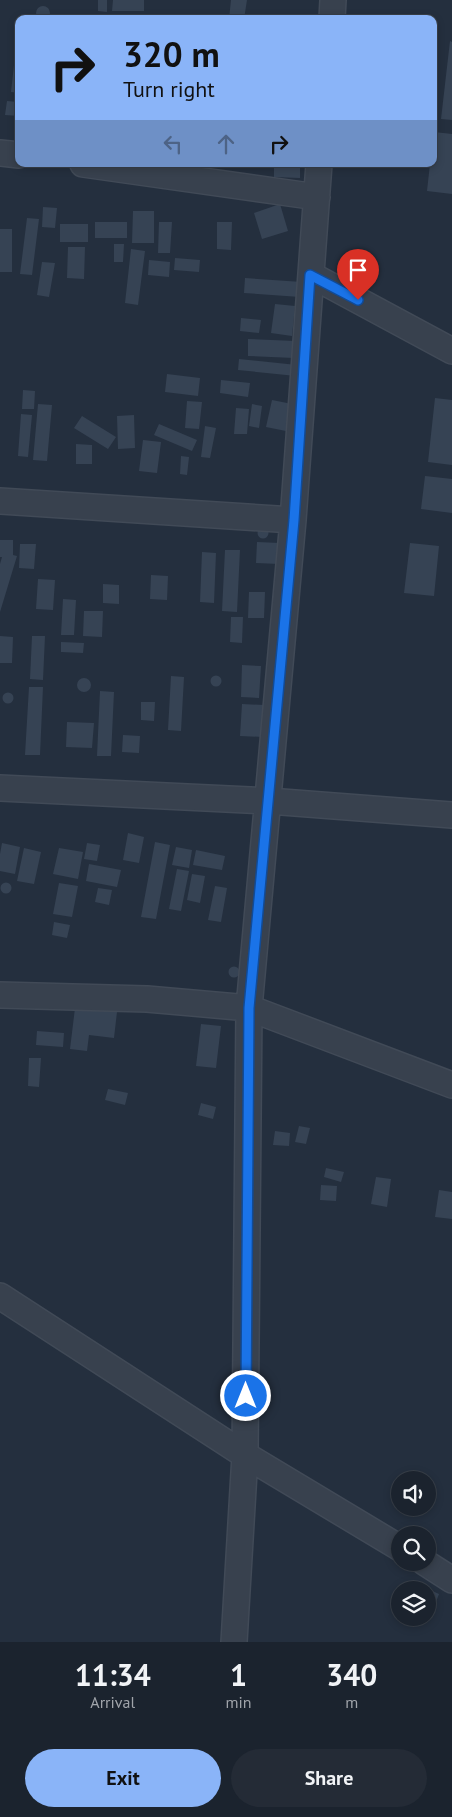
<!DOCTYPE html>
<html lang="en">
<head>
<meta charset="utf-8">
<style>
	:root { --surface:#1b232e; --page:#242b36; --text:#f1f3f6; --muted:#a0a4aa; --line:#39404a; --accent:#8ab4f8 }
	body { margin:0; font-family:"PT Sans",sans-serif; background:var(--page); color:var(--text); height:100vh; display:flex; flex-direction:column; font-size:19px; white-space:nowrap }
	* { box-sizing:border-box; margin:0 }
	p { font-size:16px; color:var(--muted) }
	.icon { flex:none; width:28px; height:28px; fill:none; stroke:currentColor; stroke-width:2; stroke-linecap:round; stroke-linejoin:round }
	.map { position:relative; height:1642px; overflow:hidden }
	.side { display:flex; flex-direction:column; background:var(--surface); flex:1 }
	.side>* { flex:none }
	.banner { position:absolute; left:15px; top:15px; width:422px; height:152px; border-radius:10px; box-shadow:0 2px 8px #0003,0 0 0 1px var(--line); background:#8ab4f8; color:#111; overflow:hidden }
	.tools { position:absolute; left:391px; top:1471px; display:grid; gap:10px }
	.tools a { display:grid; place-items:center; width:45px; height:45px; border-radius:50%; background:var(--surface); box-shadow:0 2px 8px #0003,0 0 0 1px var(--line); font-size:25px }
	.pin { position:absolute; display:grid; place-items:center; width:42px; height:42px; color:#fff; margin:-51px -21px; border-radius:50% 50% 50% 0; rotate:-45deg; box-shadow:0 0 5px #0007 }
	.pin .icon { rotate:45deg }
	.me { position:absolute; width:55px; margin:-28px; rotate:0deg; stroke-linejoin:round; filter:drop-shadow(0 0 4px #0008) }
	.turn { display:flex; align-items:center; gap:18px; height:105px; padding:0 25px; font-size:22px }
	.turn .icon { width:65px; height:65px; stroke-width:2.5 }
	.turn b { display:block; font-size:35px; line-height:42px }
	.lanes { display:flex; align-items:center; height:48px; padding:0 25px; background:#0003; justify-content:center; gap:25px; direction:ltr }
	.lanes .off { opacity:.35 }
	.eta { display:flex; justify-content:space-evenly; align-items:center; height:85px; text-align:center }
	.eta b { font-size:30px; font-weight:700; line-height:35px }
	.button { display:flex; gap:10px; margin-top:auto; padding:10px 25px }
	.button a { flex:1; height:58px; border-radius:30px; background:var(--accent); color:#111; font-size:20px; font-weight:700; line-height:58px; text-align:center }
	.button a+a { background:var(--page); color:var(--text) }
	.map>svg:first-child { display:block }
	.building { fill:#364354 }
	.lines { fill:none; stroke-linecap:round; stroke-linejoin:round }
	.street-casing { stroke:#414a57; stroke-width:28 }
	.street { stroke:#38414e; stroke-width:25 }
	.route-casing { stroke:#114b97; stroke-width:12 }
	.route { stroke:#1a73e8; stroke-width:9 }
</style>
</head>
<body>
<div class="map">
<svg width="452" height="1642" viewBox="0 0 452 1642">
	<rect width="100%" height="100%" fill="#242f3e"/>
	<path class="building" d="M98,0H107V12L98,11Z
		M113,0H144V11H112Z
		M231,0H247L244,19H229Z
		M36 13a7 7 0 1 1 14 0a7 7 0 1 1-14 0Z
		M450,41L452,42V120L441,119Z
		M14,65H19V93L11,92Z
		M7,101L19,102V116L5,115Z
		M434,132L452,134V194L427,191L430,164H434Z
		M274,164H300V178L274,177Z
		M280,204L288,231L262,239L254,213Z
		M43,207L57,208L55,228L42,227Z
		M133,211H154V243H132Z
		M27,218L39,219L32,275L20,274Z
		M95,222H127V238H95Z
		M159,222H172L170,253H158Z
		M217,222H232L231,250L217,249Z
		M60,224H88V242H60Z
		M0,229H12V272H0Z
		M114,244H124L123,262H114Z
		M68,247H85L84,279L67,278Z
		M131,249L145,251L138,305L125,303Z
		M175,258L200,260L199,272L174,270Z
		M149,260L170,262L169,277L148,275Z
		M42,262L55,263L49,297L37,295Z
		M245,278L302,282L300,297L244,293Z
		M275,304L295,306L292,336L271,333Z
		M241,318L261,320L259,333L240,331Z
		M248,339L295,341L294,358L248,356Z
		M239,359L297,365L296,376L238,370Z
		M167,374L200,378L198,396L165,392Z
		M221,380L250,383L248,397L220,393Z
		M23,390L35,391L34,409H22Z
		M435,398L452,400V465L428,462Z
		M272,400L292,404L286,431L266,427Z
		M187,401L202,402L199,429L185,428Z
		M38,404L52,405L47,461L33,460Z
		M252,404L262,406L259,428L249,426Z
		M236,408L249,409L247,434H234Z
		M21,414L32,415L28,457L18,456Z
		M134,415L135,448L118,449L117,416Z
		M82,416L116,437L108,449L74,428Z
		M159,424L197,440L192,451L154,435Z
		M205,426L216,428L210,458L201,457Z
		M143,440L161,442L157,473L139,471Z
		M76,444L92,445V464H76Z
		M181,456L189,457L187,475L180,474Z
		M425,476L452,479V513L421,509Z
		M257.5 533a5.5 5.5 0 1 1 11 0a5.5 5.5 0 1 1-11 0Z
		M0,540H13V555L17,556L0,612V564L2,557H0Z
		M257,542L280,543L279,564L256,563Z
		M410,543L439,546L434,596L404,593Z
		M20,544H36L34,569L19,568Z
		M225,550H240L237,612L222,611Z
		M202,552L216,553L214,603L200,602Z
		M151,575L168,576L167,600L150,599Z
		M38,579L55,580L53,610L36,609Z
		M103,584L119,585V604L103,603Z
		M249,592H265L264,618H248Z
		M63,599L76,600L74,635H61Z
		M84,611H103L102,637L83,636Z
		M231,617H243L242,643L230,642Z
		M0,636L13,637L12,663H0Z
		M32,636H45L43,680L30,679Z
		M61,642L84,643L83,653L61,652Z
		M242,665L261,666L259,698L241,697Z
		M210.5 681a5.5 5.5 0 1 1 11 0a5.5 5.5 0 1 1-11 0Z
		M171,676L184,677L181,731L168,730Z
		M77 685a7 7 0 1 1 14 0a7 7 0 1 1-14 0Z
		M29,687H43L40,755H25Z
		M100,691L114,692L111,756H97Z
		M2.5 698a5.5 5.5 0 1 1 11 0a5.5 5.5 0 1 1-11 0Z
		M141,702H155L154,721L141,720Z
		M242,704L264,705L263,737L240,736Z
		M67,722L94,723L92,748L66,747Z
		M123,735L140,736L139,753L122,752Z
		M128,833L144,837L139,863L123,860Z
		M155,842L170,845L156,919L141,917Z
		M2,843L20,847L15,874L0,871V854Z
		M87,843L100,845L97,861L84,859Z
		M176,847L192,850L189,868L172,865Z
		M24,848L41,852L34,884L17,881Z
		M59,848L83,852L78,879L53,874Z
		M196,850L225,856L222,870L193,865Z
		M89,864L121,870L117,887L86,881Z
		M177,869L189,871L181,911L169,909Z
		M192,874L205,876L200,903L187,900Z
		M0.5 888a5.5 5.5 0 1 1 11 0a5.5 5.5 0 1 1-11 0Z
		M59,883L78,886L72,917L53,914Z
		M215,886L227,888L221,922L208,920Z
		M98,888L112,890L109,905L95,902Z
		M54,922L70,925L67,938L52,935Z
		M228.5 972a5.5 5.5 0 1 1 11 0a5.5 5.5 0 1 1-11 0Z
		M75,1008L117,1012L114,1038L89,1035L87,1051L70,1049Z
		M201,1024L221,1026L216,1068L196,1066Z
		M37,1031L64,1033L63,1047L36,1045Z
		M29,1058H41L39,1087L28,1086Z
		M108,1089L128,1093L125,1105L105,1100Z
		M201,1103L216,1107L213,1119L198,1115Z
		M299,1126L310,1128L306,1144L295,1142Z
		M275,1131L290,1133L289,1146L273,1145Z
		M326,1168L344,1172L341,1182L324,1177Z
		M376,1177L391,1179L387,1207L371,1204Z
		M321,1185L337,1186L336,1201L320,1200Z
		M439,1190L452,1192V1219L435,1217Z
		M419,1585L439,1594L434,1607L428,1604V1590H417Z"/>
	<g class="lines">
		<g class="street-casing">
			<path id="street" d="M332,19L333,0
				M0,153L19,155
				M83,164L317,197
				M311,275L452,351
				M0,501L293,520
				M0,788L269,801L452,815
				M0,995L147,999L249,1008L452,1085
				M0,1296L245,1455L400,1548
				M424,1562L452,1580
				M234,1642L245,1455L249,1008L293,520L319,164"/>
		</g>
		<use href="#street" class="street"/>
	</g>
	<g class="lines">
		<g class="route-casing">
			<path id="route" d="M246,1396L249,1008L294,520L310,275L358,300"/>
		</g>
		<use href="#route" class="route"/>
	</g>
</svg>
<div class="tools">
<a><svg class="icon" aria-label="sound" viewBox="0 0 24 24"><path d="M4 9h4l5-4v14l-5-4H4zM17 9q2 3 0 6"/></svg></a>
<a><svg class="icon" aria-label="search" viewBox="0 0 24 24"><circle cx="10" cy="10" r="6"/><path d="M15 15l6 6"/></svg></a>
<a><svg class="icon" aria-label="layers" viewBox="0 0 24 24"><path d="M12 4l9 5-9 5-9-5zM3 14l9 5 9-5"/></svg></a>
</div>
<div class="pin" style="left:358px;top:300px;background:#d93025"><svg class="icon" aria-label="arrive" viewBox="0 0 24 24"><path d="M6 21V4h12l-3 4 3 4H6"/></svg></div>
<svg class="me" style="left:246px;top:1396px" viewBox="-20 -20 40 40"><circle r="17" fill="#1a73e8" stroke="#fff" stroke-width="3"/><path d="M0-11L8 9 0 5-8 9z" fill="#fff"/></svg>
<div class="banner">
<div class="turn"><svg class="icon" aria-label="right" viewBox="0 0 24 24"><path d="M7 20v-9h11M14 6l5 5-5 5"/></svg><div><b>320 m</b>Turn right</div></div>
<div class="lanes"><svg class="icon off" aria-label="left" viewBox="0 0 24 24"><path d="M17 20v-9H6M10 6l-5 5 5 5"/></svg><svg class="icon off" aria-label="ahead" viewBox="0 0 24 24"><path d="M12 20V5M6 11l6-6 6 6"/></svg><svg class="icon" aria-label="right" viewBox="0 0 24 24"><path d="M7 20v-9h11M14 6l5 5-5 5"/></svg></div>
</div>
</div>
<section class="side">
<div class="eta">
<div><b>11:34</b><p>Arrival</p></div>
<div><b>1</b><p>min</p></div>
<div><b>340</b><p>m</p></div>
</div>
<div class="button"><a>Exit</a><a>Share</a></div>
</section>
</body>
</html>
